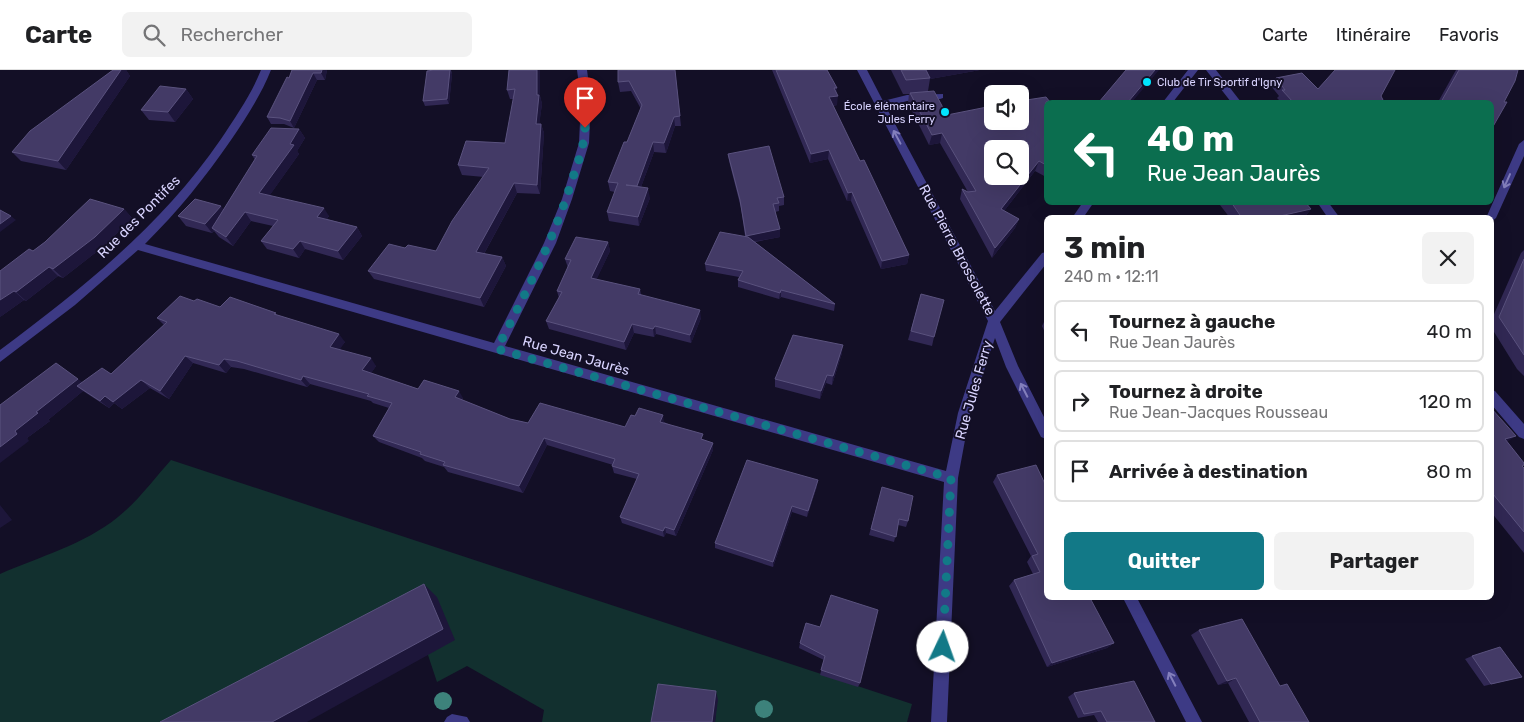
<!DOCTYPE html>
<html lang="fr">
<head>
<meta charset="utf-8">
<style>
	:root { --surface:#fff; --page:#f2f2f2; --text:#202124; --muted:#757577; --line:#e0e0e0; --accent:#127987 }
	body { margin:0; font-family:Rubik,sans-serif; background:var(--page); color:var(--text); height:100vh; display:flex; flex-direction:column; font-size:19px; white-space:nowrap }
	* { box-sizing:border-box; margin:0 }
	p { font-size:16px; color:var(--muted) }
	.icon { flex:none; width:28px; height:28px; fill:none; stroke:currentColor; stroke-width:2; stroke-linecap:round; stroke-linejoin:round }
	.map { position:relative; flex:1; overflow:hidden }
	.details { position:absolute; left:1044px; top:145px; width:450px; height:385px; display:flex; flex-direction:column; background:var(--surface); border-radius:8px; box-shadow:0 5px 20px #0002 }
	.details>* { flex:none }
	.top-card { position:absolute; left:1044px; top:30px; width:450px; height:105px; border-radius:8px; box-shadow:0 5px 20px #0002; background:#0b6e4f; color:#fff; overflow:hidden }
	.controls { position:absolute; left:984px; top:15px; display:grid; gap:10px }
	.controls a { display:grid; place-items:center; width:45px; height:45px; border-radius:8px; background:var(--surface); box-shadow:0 5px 20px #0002; font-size:25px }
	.pin { position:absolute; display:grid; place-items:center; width:42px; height:42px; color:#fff; margin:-51px -21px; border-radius:50% 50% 50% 0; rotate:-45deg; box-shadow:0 0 5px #0007 }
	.pin .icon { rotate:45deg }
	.me { position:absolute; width:55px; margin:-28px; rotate:3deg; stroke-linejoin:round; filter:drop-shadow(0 0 4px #0008) }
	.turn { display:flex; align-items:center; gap:18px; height:105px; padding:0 20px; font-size:22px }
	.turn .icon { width:65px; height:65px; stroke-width:2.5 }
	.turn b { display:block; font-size:35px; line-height:42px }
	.round { display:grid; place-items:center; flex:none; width:52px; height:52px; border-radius:8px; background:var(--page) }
	.overview { display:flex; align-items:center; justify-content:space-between; height:85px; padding:0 20px }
	h1 { font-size:30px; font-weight:700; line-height:38px }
	.action { display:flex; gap:10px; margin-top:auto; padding:10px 20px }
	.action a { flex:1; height:58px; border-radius:8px; background:var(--accent); color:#fff; font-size:20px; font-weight:700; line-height:58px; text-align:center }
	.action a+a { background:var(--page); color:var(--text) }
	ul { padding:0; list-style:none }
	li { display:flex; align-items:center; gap:15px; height:62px; margin:0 10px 8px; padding:0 10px; border:2px solid var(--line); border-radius:8px }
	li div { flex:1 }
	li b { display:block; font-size:19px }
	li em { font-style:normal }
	header { display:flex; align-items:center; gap:30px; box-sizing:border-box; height:70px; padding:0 25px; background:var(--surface); border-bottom:1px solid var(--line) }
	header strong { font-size:24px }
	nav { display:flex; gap:28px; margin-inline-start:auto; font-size:18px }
	.search { width:350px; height:45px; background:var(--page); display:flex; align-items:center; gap:12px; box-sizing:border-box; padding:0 18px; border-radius:8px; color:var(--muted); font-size:19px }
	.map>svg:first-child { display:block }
	.green { fill:#12302f }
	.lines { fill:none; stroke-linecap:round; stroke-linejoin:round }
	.minor { fill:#3d3a85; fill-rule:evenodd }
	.tree { fill:#3d827b }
	.wall { fill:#312854 }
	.shaded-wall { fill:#1d163a }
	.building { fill:#433a66; stroke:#5a527e; fill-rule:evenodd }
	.oneway { stroke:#837fbc }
	.route { stroke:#127987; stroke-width:9; stroke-dasharray:0 16.2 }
	.poi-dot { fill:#00e5ff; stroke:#130f26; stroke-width:2 }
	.labels { text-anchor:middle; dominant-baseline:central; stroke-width:4; stroke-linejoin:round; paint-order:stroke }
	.far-poi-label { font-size:11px; fill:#d9d4ff; stroke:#130f26; text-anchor:start }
	.street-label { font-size:14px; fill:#d9d4ff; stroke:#130f26 }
</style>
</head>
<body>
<header>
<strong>Carte</strong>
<div class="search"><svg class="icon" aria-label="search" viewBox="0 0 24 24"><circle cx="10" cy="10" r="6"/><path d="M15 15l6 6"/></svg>Rechercher</div>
<nav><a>Carte</a><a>Itinéraire</a><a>Favoris</a></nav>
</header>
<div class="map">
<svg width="1524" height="652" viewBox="0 0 1524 652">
	<rect width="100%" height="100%" fill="#130f26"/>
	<path class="green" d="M171,390L912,634L907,652H715L717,630L657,652H542L544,640L467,596L437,612L428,585L201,652H0V504C39,487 85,474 118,447C138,431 154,409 171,390Z"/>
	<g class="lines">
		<path class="minor" d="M261,0H271C261,25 246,48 231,70C204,109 179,140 145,174L494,273L544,173L562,129L579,73L581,30L577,0H587L591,30L589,73L572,129L556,173L505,276L946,401L958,343L988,251L857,0H867L883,31L907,25L943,24V28L940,29L907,31L886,37L995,241L1042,183L1046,182V194L1000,252L1018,296L1046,351V369L1041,367L1006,297L995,268L970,343L958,408L947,652H931L944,412L138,180L75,235L0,292V280C83,218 162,155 221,69C236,46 251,25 261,0Z
			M1188,0H1198L1173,32H1163Z
			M1206,0H1216L1241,32H1231Z
			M1524,70V86L1496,148L1491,152V148H1486L1519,74Z
			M1083,132H1094L1083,148H1072Z
			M1317,132H1328L1340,148H1328Z
			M1491,320L1495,321L1524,354V369L1519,367L1491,334Z
			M1123,528H1137L1202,652H1186Z
			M452,644L467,647L470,652H444L447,647Z"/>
	</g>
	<g class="tree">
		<circle cx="443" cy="631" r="9"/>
		<circle cx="764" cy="639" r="9"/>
	</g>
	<path class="wall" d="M113,0H126L130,6L66,100L21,91L12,82Z
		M292,0H327L325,10H317L294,58L284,54H271L267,47L289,8Z
		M434,0H451L452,4L449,34L425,36L423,31Z
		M509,0H540V26L542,34L539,54H541L544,63L540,124L517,123L484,184L502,187L506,196L484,237L374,209L368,201L405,178L436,181L484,107L462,105L458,95L505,73L514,29H510L507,20Z
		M675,0L681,56H675L666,83L654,82L641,117L650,128L639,156L609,151L607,142L615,122L610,121L608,112L627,72L641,39L631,21L620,22L618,12Z
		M772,0H827L836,23L837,35L833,36L860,91L909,185L907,194L881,199L851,131H847L828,89L810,93Z
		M891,0H980L930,9L928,21L947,45L1046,32V107L1035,101L1004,141L1019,149L1015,158L992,188L960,129L962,119L968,122L940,73L929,75L908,33L909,24H903Z
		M1456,0H1518L1491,32H1438Z
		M1276,8L1318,19L1381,26L1384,32H1281L1277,28L1279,26L1271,16Z
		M186,19L193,29L175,52L149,50L141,40Z
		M299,59L305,68L297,81L299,84L269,126L329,146L327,149L357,157L362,166L343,190L305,179L299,188L267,179L261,171L273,156L251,151L233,176L219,167L214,161L212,163L186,156L178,146L224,139L255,90L252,85Z
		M728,84L784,127V135L779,136V141L775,142L780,167L755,172L835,234L834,241L781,227L779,229L738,217V210L739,207L706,201L705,194L745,166L741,138L729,91Z
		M1222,132H1305L1311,139L1304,148H1230L1220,135Z
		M124,139L132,148L104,176L63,208L58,206L26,231L24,230L0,247L33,181L45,172Z
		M608,172L610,181L596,210L640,219L641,225L701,248L691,273L656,264L654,267L634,263L626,280L549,259L546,251L559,228L557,221L568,198L565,189Z
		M1524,180V306L1517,299L1491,257V251L1521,183Z
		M921,224L934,267L932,276L908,270Z
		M194,231L220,237L278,246L345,272L339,279L376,296L371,303L418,319L463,328L462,330L510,349L528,353L625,357L664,352L704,370L713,373V380L676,466L666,463L664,467L622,453L620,447L637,409L614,403L612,396L613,395L547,375L523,423L448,402L444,397L425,391L422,388L379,372L373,366L389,338L373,333L371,331L310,314L307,317L244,299L231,297L226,303L193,293L169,329L150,318L122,339L114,333L109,338L83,321L48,350L50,351L27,368L29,371L0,335L83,312L111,304L164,255L157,248Z
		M1046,248V265L1042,256Z
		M842,283L832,315L826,313L820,329L775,317V309Z
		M1491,338L1507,372L1524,398V483L1491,442Z
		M997,405L1046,416V528L1114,573L1107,578L1047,597L1009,516L1014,510L1033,504L1027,492L1031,486L993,412Z
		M817,416L807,447L792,442L773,497L715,478V473Z
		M882,417L908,451L906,457L898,455L894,472L869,465Z
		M806,553L860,613L858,617L820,605L824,590L799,578L800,573Z
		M1199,560L1280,616L1309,652H1249L1228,613L1218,615L1191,565Z
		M1472,586L1522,607L1484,616L1465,589Z
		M1074,623L1155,652H1098L1094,645L1078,648L1068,627Z"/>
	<path class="shaded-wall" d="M121,0H126L130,6L66,100L58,91Z
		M322,0H327L325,10L321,3Z
		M450,0L452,4L449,34L447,29Z
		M537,0H540V26L542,34L538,64L536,54Z
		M925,0H980L930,9Z
		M1155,0H1159L1132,32H1128Z
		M313,3L317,10L294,58L290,51Z
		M834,18H837L836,26H838L837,35L829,37V27Z
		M186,19L193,29L175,52L168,42Z
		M674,47L675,56L666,83L664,73Z
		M541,54L544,63L540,124L537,115Z
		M299,59L305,68L297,81L299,84L265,132L259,123Z
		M942,63L940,73L929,75L932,65Z
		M653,72L654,82L638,125L637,116Z
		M829,80L828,89L810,93L811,84Z
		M1039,91L1035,101L998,149L1001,139Z
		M514,113L517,123L480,191L476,182Z
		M648,118L650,128L639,156L638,147Z
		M852,122L851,131H847L848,123Z
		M221,136L228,145L212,158L214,161L212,163L205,154Z
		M324,138L329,146L322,155L317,147Z
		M124,139L132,148L104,176L63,208L53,199Z
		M1311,139L1304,148H1271Z
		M245,142L251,151L233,176L226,167Z
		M11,146L16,150L0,162V154Z
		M1019,149L1015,158L992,188L995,178Z
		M357,157L362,166L343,190L338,181Z
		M780,159V167L746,173V166Z
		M300,171L305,179L299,188L293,179Z
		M608,172L610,181L593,217L591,208Z
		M909,185L907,194L881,199L882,191Z
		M502,187L506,196L484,237L480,228Z
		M49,197L58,206L26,231L16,222Z
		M781,220V227L779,229L780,223Z
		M14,221L24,230L0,247V230Z
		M700,240L701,248L691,273L690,265Z
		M632,254L634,263L626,280L624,272Z
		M655,256L656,264L654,267L653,259Z
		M339,264L345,272L336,285L330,277Z
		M843,275L842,283L832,315L833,306Z
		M185,286L193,293L169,329L160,321Z
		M371,288L376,296L368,308L362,300Z
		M224,289L231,297L226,303L219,295Z
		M827,305L826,313L820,329L821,321Z
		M303,306L310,314L307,317L301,310Z
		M78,309L89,317L77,316L83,321L48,350L36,342Z
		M141,310L150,318L122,339L113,332Z
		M459,321L463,328L459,335L455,327Z
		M105,326L114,333L109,338L100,331Z
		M38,343L50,351L27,368L29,371L0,393V377L15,361Z
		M663,345L664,352L661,359L660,352Z
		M1516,366L1505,373V369Z
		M544,368L547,375L523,423L519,416Z
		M713,373V380L676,466L674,460Z
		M818,410L817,416L807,447L808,441Z
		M0,435L12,450L0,458Z
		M792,436V442L773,497V492Z
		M665,457L666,463L664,467L663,461Z
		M424,514L437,527L455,570L307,652H272Z
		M1114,573L1107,578L1047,597L1052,593Z
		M1236,608L1228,613L1218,615L1227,611Z
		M716,621L718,630L715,652H712Z"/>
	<path class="building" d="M113,0H121L58,91L12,82L30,61Z
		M292,0H322L321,3H313L290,51L280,48L267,47L287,7L289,8Z
		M434,0H450L447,29L423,31L427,1Z
		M509,0H537V25H539L536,54H541L537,115L514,113L476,182L502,187L480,228L368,201L389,174L405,178L408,175L436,181L452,151L489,98L458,95L466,71L505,73L515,19L507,20Z
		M618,0H675L680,46L674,47L664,73L653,72L637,116L626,115L648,118L638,147L607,142L618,113L608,112L624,72H627L642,35L629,11L618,12Z
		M776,0H827L837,18H834L838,26L829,27L860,91L864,90L909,185L882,191L852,122L848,123L829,80L811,84Z
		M901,0H926L930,8L906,10Z
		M1126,0H1155L1128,32H1099Z
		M1335,0H1395L1381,26L1384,32H1293L1282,20H1285L1276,8L1302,3L1318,19Z
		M1459,0H1518L1515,11L1504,32H1507L1491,60V32H1441Z
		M160,16L186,19L168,42L141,40Z
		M934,21L947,45L992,36V51H1020V31L1046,27L1050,32H1046V95L1039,91L1001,139L1019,149L995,178L962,119L968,122L976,121L942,63L932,65L910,23ZM992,79H1020V106H992Z
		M271,58L299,59L290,74L294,75L259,123L324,138L317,147L357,157L338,181L300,171L293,179L261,171L278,150L245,142L226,167L212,158L257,86L252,85Z
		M769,76L784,127L777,128L779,133L773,134L780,159L746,166L740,130L728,84Z
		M90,129L124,139L95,167L53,199L49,197L16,222L14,221L0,230V201L29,179L33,181L45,172Z
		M195,129L221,136L205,154L178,146Z
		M1231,132H1305L1311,139L1271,148H1242Z
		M0,140L11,146L0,154Z
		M720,162L748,167L835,234L781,220L780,223L738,210L743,201L705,194Z
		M576,167L608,172L591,208L640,219L638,224L700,240L690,265L655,256L653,259L632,254L624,272L546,251L562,222L557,221L571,190L565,189Z
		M1524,189V285L1499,247Z
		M921,224L944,230L934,267L911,261Z
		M180,226L194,231L197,229L220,237L230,227L276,243L274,244L339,264L330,277L371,288L362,300L418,319L424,310L459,321L455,327L510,349L528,353L540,333L625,357L631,345L635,346L639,338L663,345L660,352L703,364L701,369L713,373L674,460L665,457L663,461L620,447L639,404L612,396L615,389L544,368L519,416L443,395L445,392L420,384L421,382L373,366L392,333L367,326L369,324L303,306L301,310L237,291L224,289L219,295L185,286L160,321L141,310L113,332L105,326L100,331L77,316L102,298L111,304L167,252L157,248Z
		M793,265L843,275L833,306L827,305L821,321L775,309Z
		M56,293L78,309L36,342L38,343L15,361L17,364L0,377V335Z
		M1491,338L1516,366L1505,369L1524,393V395L1522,396L1524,398V462L1493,424H1491Z
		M747,390L818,410L808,441L792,436L773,492L715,473Z
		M1036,395L1046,416V528H1090L1114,573L1052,593L1014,510L1040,502L1032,486L1038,484L997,405Z
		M882,417L913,426L908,451L899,449L896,467L871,459Z
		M424,514L443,559L272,652H160Z
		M831,525L878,540L860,613L821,600L825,586L800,573L806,553L820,557Z
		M1242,549L1280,616L1287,614L1309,652H1260L1236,608L1227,611L1199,560Z
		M1500,577L1522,607L1491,614L1472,586Z
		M1134,611L1155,652H1107L1101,641L1084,644L1074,623Z
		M658,614L716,621L712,652H651Z"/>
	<defs><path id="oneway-shaft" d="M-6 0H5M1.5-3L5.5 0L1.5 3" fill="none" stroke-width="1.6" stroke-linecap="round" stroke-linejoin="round" transform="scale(1.25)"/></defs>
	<g class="oneway">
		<use href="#oneway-shaft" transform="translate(897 67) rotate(-118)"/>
		<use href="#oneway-shaft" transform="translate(1507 111) rotate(114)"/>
		<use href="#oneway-shaft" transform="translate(1024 320) rotate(-117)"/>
		<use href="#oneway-shaft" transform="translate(1172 609) rotate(-117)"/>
	</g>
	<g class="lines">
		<path class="route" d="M585,58C584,77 578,93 572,110C554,170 525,224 497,279L951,408L943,577"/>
	</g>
	<g class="poi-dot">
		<circle cx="1147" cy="12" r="5"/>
		<circle cx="945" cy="42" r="5"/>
	</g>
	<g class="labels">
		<g class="far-poi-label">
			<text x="1157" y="12">Club de Tir Sportif d'Igny</text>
			<text x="935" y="36" text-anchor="end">École élémentaire<tspan x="935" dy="13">Jules Ferry</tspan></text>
		</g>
		<g class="street-label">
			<text transform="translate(139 147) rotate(-45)">Rue des Pontifes</text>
			<text transform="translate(957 180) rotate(62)">Rue Pierre Brossolette</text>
			<text transform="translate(576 286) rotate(16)">Rue Jean Jaurès</text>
			<text transform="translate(974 320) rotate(-74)">Rue Jules Ferry</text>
		</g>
	</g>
</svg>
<div class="controls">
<a><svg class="icon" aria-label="sound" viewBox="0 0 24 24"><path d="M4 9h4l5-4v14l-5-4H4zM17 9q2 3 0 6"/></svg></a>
<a><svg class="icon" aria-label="search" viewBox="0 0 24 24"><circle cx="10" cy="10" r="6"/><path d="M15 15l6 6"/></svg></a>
</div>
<div class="pin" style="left:585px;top:58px;background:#d93025"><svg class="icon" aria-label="arrive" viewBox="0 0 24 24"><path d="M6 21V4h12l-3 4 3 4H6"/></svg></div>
<svg class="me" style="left:943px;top:577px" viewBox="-20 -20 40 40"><circle r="19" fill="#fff"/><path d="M0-13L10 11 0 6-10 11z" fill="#127987"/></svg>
<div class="top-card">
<div class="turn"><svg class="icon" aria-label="left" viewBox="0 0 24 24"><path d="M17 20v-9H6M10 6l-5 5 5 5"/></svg><div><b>40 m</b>Rue Jean Jaurès</div></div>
</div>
<section class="details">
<div class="overview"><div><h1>3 min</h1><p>240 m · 12:11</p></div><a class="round"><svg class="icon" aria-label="close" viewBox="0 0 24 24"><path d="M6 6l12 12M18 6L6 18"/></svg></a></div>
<ul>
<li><svg class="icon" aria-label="left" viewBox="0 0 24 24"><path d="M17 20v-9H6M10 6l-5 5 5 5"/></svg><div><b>Tournez à gauche</b><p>Rue Jean Jaurès</p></div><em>40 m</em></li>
<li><svg class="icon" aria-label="right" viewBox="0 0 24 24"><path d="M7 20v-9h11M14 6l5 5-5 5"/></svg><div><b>Tournez à droite</b><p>Rue Jean-Jacques Rousseau</p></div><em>120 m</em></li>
<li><svg class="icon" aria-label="arrive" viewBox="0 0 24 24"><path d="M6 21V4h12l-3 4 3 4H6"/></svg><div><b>Arrivée à destination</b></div><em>80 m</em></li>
</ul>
<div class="action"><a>Quitter</a><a>Partager</a></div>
</section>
</div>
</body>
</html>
